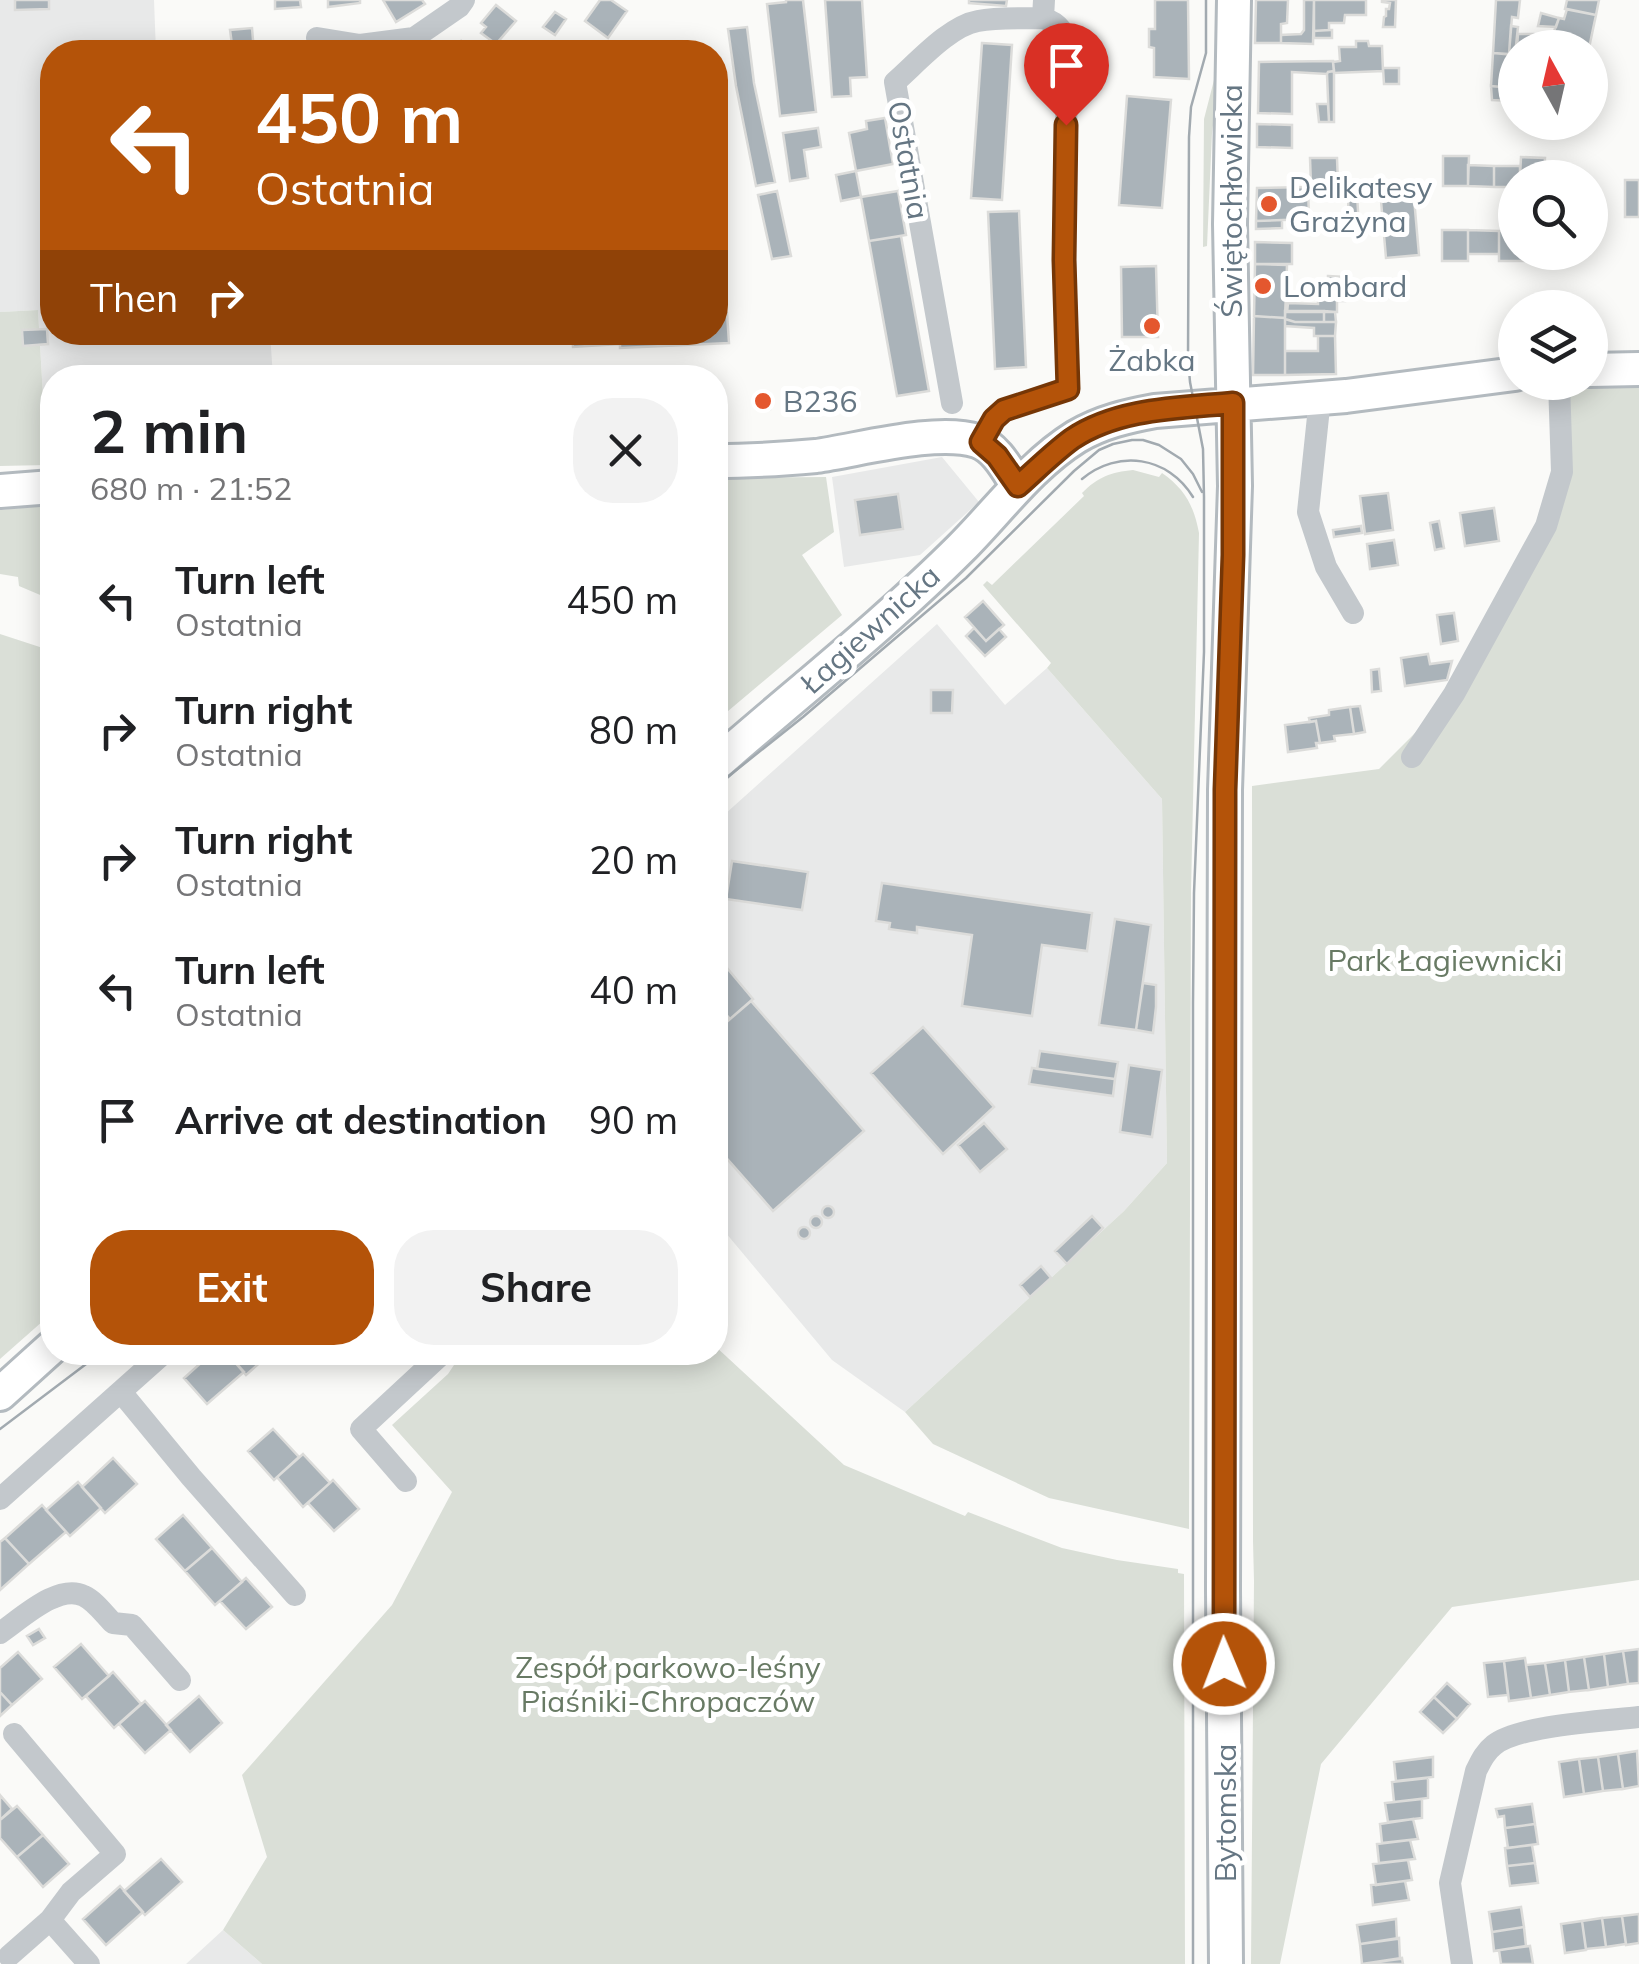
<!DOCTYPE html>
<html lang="en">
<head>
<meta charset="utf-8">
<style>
	:root { --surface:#fff; --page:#f2f2f2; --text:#202124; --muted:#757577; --accent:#b45309 }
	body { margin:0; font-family:Mulish,sans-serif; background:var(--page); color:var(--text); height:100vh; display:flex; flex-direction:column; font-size:38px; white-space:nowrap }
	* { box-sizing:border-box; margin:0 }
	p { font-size:32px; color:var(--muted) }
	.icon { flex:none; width:55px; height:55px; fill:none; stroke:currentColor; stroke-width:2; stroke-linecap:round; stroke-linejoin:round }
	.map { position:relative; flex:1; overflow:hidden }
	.panel { position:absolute; left:40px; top:365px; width:688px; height:1000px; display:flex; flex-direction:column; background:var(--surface); border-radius:40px; box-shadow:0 5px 25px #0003 }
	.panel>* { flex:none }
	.guide { position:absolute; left:40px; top:40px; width:688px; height:305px; border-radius:40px; box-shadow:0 5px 25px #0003; background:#b45309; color:#fff; overflow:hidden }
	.needle { width:65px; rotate:352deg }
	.fabs { position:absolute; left:1498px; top:30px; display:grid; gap:20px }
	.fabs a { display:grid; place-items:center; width:110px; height:110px; border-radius:50%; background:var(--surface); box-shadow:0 5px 25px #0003; font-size:50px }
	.pin { position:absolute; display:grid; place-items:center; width:85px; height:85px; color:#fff; margin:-102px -42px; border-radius:50% 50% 50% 0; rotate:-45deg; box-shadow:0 0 10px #0007 }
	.pin .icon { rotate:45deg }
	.me { position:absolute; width:110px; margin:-55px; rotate:359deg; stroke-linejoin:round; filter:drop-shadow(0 0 8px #0008) }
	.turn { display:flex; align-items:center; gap:35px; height:210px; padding:0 50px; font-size:45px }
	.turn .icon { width:130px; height:130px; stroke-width:2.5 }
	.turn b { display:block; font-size:70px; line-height:85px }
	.then { display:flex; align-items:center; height:95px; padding:0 50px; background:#0003; gap:20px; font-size:38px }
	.round { display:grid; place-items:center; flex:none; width:105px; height:105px; border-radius:40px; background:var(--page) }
	.headline { display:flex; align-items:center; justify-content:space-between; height:170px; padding:0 50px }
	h1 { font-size:60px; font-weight:700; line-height:75px }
	.primary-button { display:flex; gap:20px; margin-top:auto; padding:20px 50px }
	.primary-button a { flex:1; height:115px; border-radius:40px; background:var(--accent); color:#fff; font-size:40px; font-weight:700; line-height:115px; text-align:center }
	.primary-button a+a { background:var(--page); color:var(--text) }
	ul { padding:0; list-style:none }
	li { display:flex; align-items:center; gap:30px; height:130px; padding:0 50px }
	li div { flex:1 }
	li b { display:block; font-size:38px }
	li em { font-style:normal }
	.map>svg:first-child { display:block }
	.built { fill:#e8e9e9 }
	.green { fill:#dadfd7 }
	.building { fill:#aab3b9; stroke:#dcdcda; stroke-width:2.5 }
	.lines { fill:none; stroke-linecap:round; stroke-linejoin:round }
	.secondary-casing { stroke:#b3babf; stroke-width:38 }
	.street { stroke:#c3c8cc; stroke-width:22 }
	.secondary { stroke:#fff; stroke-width:32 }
	.tram { stroke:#a2aab0; stroke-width:2.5 }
	.route-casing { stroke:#753606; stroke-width:25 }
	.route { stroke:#b45309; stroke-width:18 }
	.poi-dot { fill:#e4572e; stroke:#fff; stroke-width:4 }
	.labels { text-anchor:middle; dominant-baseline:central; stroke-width:10; stroke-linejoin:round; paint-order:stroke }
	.street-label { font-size:30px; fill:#657683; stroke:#fff }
	.poi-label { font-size:30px; fill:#657683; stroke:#fff; text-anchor:start }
	.park-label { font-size:30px; fill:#687a64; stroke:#fff }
</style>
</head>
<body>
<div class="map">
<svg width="1639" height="1964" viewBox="0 0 1639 1964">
	<rect width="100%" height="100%" fill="#fafaf8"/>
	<path class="built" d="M0,0H154L156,52H52V332L270,333L273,377L52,378V465H47L38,310L0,312Z
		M942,457L979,502L920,555L844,567L832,477Z
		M937,624L1005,705L1047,668L1162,799L1167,1163L1124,1211L905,1412L832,1360L715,1220V823Z
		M223,1930L262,1964H186Z"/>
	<path class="green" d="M1223,45L1212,133L1207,246L1203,247L1204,119Z
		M38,310L47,465L0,466V312Z
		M1639,369V1580L1452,1607L1321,1764L1280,1964H1251L1254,1581L1253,1541L1252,786L1379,769L1454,694L1559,481L1558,383L1590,382Z
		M1133,470L1159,477L1162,473C1185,489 1194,506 1199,533L1191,892L1189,1529L1049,1498L933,1444L905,1412L1124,1211L1167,1163L1162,799L1047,668L1051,663L983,585L987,581L992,585L1084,496L1082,493C1098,477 1111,472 1133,470Z
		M826,477L834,532L802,555L842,615L715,722V478Z
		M52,505V600L19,586L18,577L0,574V510Z
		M0,634L52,651V1313L0,1359Z
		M715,1346L844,1465L965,1516L968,1512L1062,1548L1117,1560L1178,1569V1573L1184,1574L1185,1964H262L223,1930L267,1857L242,1775L392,1605L452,1492L392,1425L448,1374L462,1353L715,1352Z"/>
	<path class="building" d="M15,0H49V9L15,10Z
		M275,0H300L301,7L275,9Z
		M328,0H360V3L328,7Z
		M383,0H422L425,4L396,22Z
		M600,0H611L627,11L608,38L585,21Z
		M786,0H803L816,112L780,116L767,4L786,2Z
		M825,0H862L867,77L850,78L851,96L832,97Z
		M969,0H1007L1006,6L969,3Z
		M1155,0H1188L1189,79L1154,77V48L1149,47V29H1155Z
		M1256,0H1288L1287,23L1281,24V43H1255Z
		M1304,0H1314L1313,44L1281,43V35L1301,34L1304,30Z
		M1314,0H1366V15H1345L1344,23H1329V30L1314,31Z
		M1382,0H1396L1395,27H1383L1384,17L1386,16V9H1389L1390,3L1382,2Z
		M1496,0H1520L1518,18L1512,17L1509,54L1493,53Z
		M1567,0H1599L1596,15L1565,9Z
		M496,5L516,21L496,44L481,33L486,27L481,23Z
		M1567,9L1596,15L1589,48L1554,47L1553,34L1559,18L1564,19Z
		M555,12L566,19L555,35L543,27Z
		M1541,13L1559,18L1556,27L1538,26Z
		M1511,26L1518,27L1515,55L1509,54Z
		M747,27L754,83L775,182L756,186L736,86L728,29Z
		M252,28L254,52H233L230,30Z
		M1329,30H1332V38H1314V31Z
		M1518,34H1553L1555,46L1550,42L1546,48H1517Z
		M461,41L468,52H442Z
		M1356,41H1368L1369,46H1382L1383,71L1334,73L1333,62L1340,61L1339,47H1356Z
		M982,43L1012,45L1002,200L971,198Z
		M177,44H194V52H177Z
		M1493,53L1515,55L1512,88L1491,86Z
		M1333,61L1334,71L1328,72L1327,74L1292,72V114L1258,113L1259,62Z
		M1383,68H1399V84H1384Z
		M1334,71V122H1329L1327,74L1328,72Z
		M1491,86L1512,88V101L1492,100Z
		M1127,96L1171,100L1162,208L1119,205Z
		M1317,104H1328L1329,122H1319Z
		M885,118L893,164L856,171L849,133L867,129L866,121Z
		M1257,124L1292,125V148L1257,147Z
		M818,128L821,147L804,150L808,178L790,181L783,133Z
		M1443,156H1469L1468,186H1443Z
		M1521,157L1545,158L1544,178H1520Z
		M1310,158H1337L1338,184L1311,185Z
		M1468,165L1494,166V187L1468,186Z
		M1494,166H1520V178H1515V187H1494Z
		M856,171L861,197L841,201L836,175Z
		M1625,180H1639V217H1625Z
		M1308,187L1309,219L1256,221L1257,188Z
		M777,191L791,256L772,259L758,195Z
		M898,191L906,235L869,241L861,197Z
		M1357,194L1359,228L1349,229L1348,195Z
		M1414,198L1419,255L1386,258L1381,201Z
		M1019,211L1026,367L995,369L988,212Z
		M1282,220V228L1256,229V221Z
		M1442,230H1468V261H1442Z
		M1468,230L1499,231V254H1468Z
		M1499,231H1515V252H1524V261H1499Z
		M901,236L929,391L897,396L869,241Z
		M1255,242L1292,243V264H1255Z
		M1255,264L1287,265L1285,318L1254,316Z
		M1156,266L1158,337H1122L1121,267Z
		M1328,276L1345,277V301H1337V312H1287L1288,303L1318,304V300H1328Z
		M1285,311H1324V322H1295L1285,319Z
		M1324,311L1335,312L1336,322H1324Z
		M715,313H727L729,343L620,348V344L573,347L572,332H715Z
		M1254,316L1285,318V375H1253Z
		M1285,319L1295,322H1336L1335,336H1314V328L1285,326Z
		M47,329L48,344L23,346L22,330Z
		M1318,336H1335L1336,374L1285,375V351H1318Z
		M769,393L770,409H757L756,394Z
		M1388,493L1393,530L1365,534L1360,496Z
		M898,494L903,529L860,535L855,500Z
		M1494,508L1499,541L1465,546L1460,513Z
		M1439,521L1444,548L1435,550L1430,523Z
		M1361,526L1362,533L1334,537L1333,530Z
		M1394,540L1398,565L1370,569L1367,544Z
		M983,601L1004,625L986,641L965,617Z
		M1454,613L1458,641L1441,644L1437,615Z
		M974,628L986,641L999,629L1006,637L985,656L966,636Z
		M1428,654L1430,664L1452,661L1447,680L1405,686L1401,658Z
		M1379,669L1381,691L1372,692L1371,670Z
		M931,690H953L952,713H931Z
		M1360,706L1365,732L1354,734L1350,707Z
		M1350,707L1354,734L1334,736L1335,741L1320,743L1316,721L1310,722L1309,718L1329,715V710Z
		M1316,721L1320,743H1316L1317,748L1288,752L1285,725Z
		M732,861L808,872L802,910L726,899Z
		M882,883L1092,913L1087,951L1042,945L1032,1016L962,1006L972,935L917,927V933L889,929L890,923L876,921Z
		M1115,919L1151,925L1136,1030L1099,1025Z
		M722,962L753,999L730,1019L715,1002V969Z
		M1143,983L1156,985V1007L1153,1033L1136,1030Z
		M751,1001L864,1131L773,1211L715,1145V1032Z
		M923,1027L994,1107L943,1154L871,1073Z
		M1040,1051L1118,1062L1115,1079L1037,1069Z
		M1129,1065L1162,1070L1152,1137L1120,1132Z
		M1032,1068L1115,1079L1113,1096L1029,1084Z
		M984,1123L1007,1149L980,1172L958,1145Z
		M822 1212a6 6 0 1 1 12 0a6 6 0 1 1-12 0Z
		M1092,1216L1103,1228L1067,1264L1055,1251Z
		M810 1222a6 6 0 1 1 12 0a6 6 0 1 1-12 0Z
		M798 1233a6 6 0 1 1 12 0a6 6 0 1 1-12 0Z
		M1041,1266L1051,1278L1030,1297L1020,1285Z
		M213,1352H226L244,1372L207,1404L184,1378Z
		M226,1352H272L246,1375Z
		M273,1429L299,1457L274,1480L248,1451Z
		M303,1454L330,1483L303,1507L277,1477Z
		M113,1458L137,1484L105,1513L82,1487Z
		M333,1480L359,1509L334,1531L308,1503Z
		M78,1482L101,1508L70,1536L46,1510Z
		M42,1505L66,1532L29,1564L5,1538Z
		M183,1515L212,1548L185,1571L156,1539Z
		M5,1538L29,1564L0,1590V1542Z
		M212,1548L242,1582L215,1605L185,1571Z
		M246,1578L272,1607L246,1629L220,1601Z
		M39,1629L45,1638L33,1645L27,1636Z
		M81,1644L109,1676L82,1699L54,1667Z
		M1639,1649V1683L1628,1684L1623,1651Z
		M1623,1651L1628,1684L1608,1687L1604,1654Z
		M18,1652L42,1679L12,1705L0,1692V1668Z
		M1604,1654L1608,1687L1589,1690L1584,1657Z
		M1584,1657L1589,1690L1569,1692L1565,1660Z
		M1525,1658L1531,1698L1509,1701L1504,1661Z
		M1565,1660L1569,1692L1550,1695L1545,1663Z
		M1504,1661L1508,1695L1488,1697L1484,1663Z
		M1545,1663L1550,1695L1531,1698L1526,1665Z
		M113,1672L141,1704L114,1728L86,1696Z
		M1447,1683L1470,1704L1457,1719L1434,1697Z
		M0,1692L12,1705L0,1716Z
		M199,1696L222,1723L190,1752L166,1725Z
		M1434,1697L1457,1719L1443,1733L1420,1712Z
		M145,1701L171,1730L145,1753L119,1724Z
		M1637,1751L1639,1786L1623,1789L1618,1754Z
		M1618,1754L1623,1789L1603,1791L1598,1757Z
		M1433,1757V1777L1396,1781L1394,1762Z
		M1598,1757L1603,1791L1584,1794L1579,1759Z
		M1579,1759L1584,1794L1564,1797L1559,1762Z
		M1428,1778V1798L1394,1802L1392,1782Z
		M0,1795L12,1809L0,1820Z
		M1422,1799V1818L1388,1822L1385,1803Z
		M1532,1804L1535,1824L1505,1828L1504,1816L1498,1817L1496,1809Z
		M17,1806L43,1835L17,1857L0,1838V1820Z
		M1413,1819L1418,1839L1382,1843L1380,1824Z
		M1535,1824L1538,1844L1508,1848L1505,1828Z
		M43,1835L69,1864L43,1887L17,1857Z
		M1410,1840L1415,1859L1379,1863L1377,1844Z
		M1532,1845L1535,1863L1507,1866L1505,1848Z
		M161,1859L182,1882L145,1915L124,1891Z
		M1408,1860L1412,1880L1376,1885L1373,1864Z
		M1535,1863L1538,1883L1510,1886L1507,1866Z
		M1405,1881L1409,1900L1373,1905L1371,1885Z
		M120,1886L143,1912L106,1945L83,1919Z
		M1521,1907L1524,1927L1492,1932L1489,1912Z
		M1639,1914V1943L1626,1945L1622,1916Z
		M1622,1916L1626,1944L1606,1947L1602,1918Z
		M1602,1918L1606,1947L1586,1949L1582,1921Z
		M1396,1919L1397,1939L1360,1944L1357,1925Z
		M1582,1921L1586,1950L1565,1953L1561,1924Z
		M1524,1927L1526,1946L1494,1951L1492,1932Z
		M1399,1938L1400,1959L1362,1964L1360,1944Z
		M1530,1946L1533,1964H1501L1499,1950Z
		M1402,1958L1403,1964H1362Z"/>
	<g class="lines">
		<g class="secondary-casing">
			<path id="secondary" d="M1590,370L1639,369
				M715,461C749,461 782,459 816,456C859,450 937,428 977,441C996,447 1008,471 1018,486
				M0,491L52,487
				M715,765C796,694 885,624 961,548C998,511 1031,465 1076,437C1101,422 1128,416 1155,411L1346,396L1515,374
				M0,1394L52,1347
				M1226,1964L1223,1590L1225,790L1235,486L1230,224L1234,0"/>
		</g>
		<path class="street" d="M317,38L360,45L414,38L459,7L464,0
			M1320,398L1308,512L1326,567L1353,613
			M952,403L895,82C917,63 949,26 978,21C999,17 1022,19 1043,18
			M981,442L994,419L1005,410L1068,389L1064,206L1068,49C1065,32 1059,23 1043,18L1044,0
			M1412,757L1454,694L1546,526L1562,472L1559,382
			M121,1392L191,1477L295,1595
			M406,1481L361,1429L444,1352
			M0,1499L165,1352
			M0,1633C21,1619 58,1583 84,1596C95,1601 104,1614 113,1623L132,1625L180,1680
			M50,1920L89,1964
			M9,1956L50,1920L71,1892L115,1854L14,1734
			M1462,1964L1450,1883L1476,1771C1481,1761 1485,1752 1494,1745C1519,1725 1604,1721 1639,1717"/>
		<use href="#secondary" class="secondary"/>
		<path class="tram" d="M1082,479C1118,449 1168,456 1193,497
			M715,787L803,717L966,578L1074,471L1099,450L1113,444L1132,440H1143L1159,445L1181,459L1193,474L1202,492
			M0,1429L102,1352
			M1193,1964V1003L1194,893L1204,652V497L1203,449L1190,382L1188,358L1189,137L1191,107L1206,53V0"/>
	</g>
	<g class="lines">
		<g class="route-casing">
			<path id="route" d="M1066,125L1064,260L1068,389L1004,410L994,419L981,442L997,456L1018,486C1036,470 1053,453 1072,439C1118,408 1180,408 1233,403V555L1225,790L1224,1664"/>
		</g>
		<use href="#route" class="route"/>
	</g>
	<g class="poi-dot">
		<circle cx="1269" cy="204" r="10"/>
		<circle cx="1263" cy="286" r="10"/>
		<circle cx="1152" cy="326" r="10"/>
		<circle cx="763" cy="401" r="10"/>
	</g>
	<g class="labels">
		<g class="street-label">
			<text transform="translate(909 160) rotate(80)">Ostatnia</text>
			<text transform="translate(1231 201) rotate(-90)">Świętochłowicka</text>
			<text transform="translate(870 629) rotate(-42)">Łagiewnicka</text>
			<text transform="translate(1225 1813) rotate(-90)">Bytomska</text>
		</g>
		<g class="poi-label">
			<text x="1289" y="187">Delikatesy<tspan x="1289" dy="34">Grażyna</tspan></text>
			<text x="1283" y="286">Lombard</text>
			<text x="1152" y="360" text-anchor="middle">Żabka</text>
			<text x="783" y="401">B236</text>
		</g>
		<g class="park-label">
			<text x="1445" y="960">Park Łagiewnicki</text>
			<text x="668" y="1667">Zespół parkowo-leśny<tspan x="668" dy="34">Piaśniki-Chropaczów</tspan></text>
		</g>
	</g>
</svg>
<div class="fabs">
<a><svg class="needle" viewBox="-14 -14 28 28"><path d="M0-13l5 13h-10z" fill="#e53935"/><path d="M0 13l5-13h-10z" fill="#757577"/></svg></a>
<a><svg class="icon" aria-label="search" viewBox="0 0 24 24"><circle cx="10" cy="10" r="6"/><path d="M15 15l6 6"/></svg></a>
<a><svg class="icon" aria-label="layers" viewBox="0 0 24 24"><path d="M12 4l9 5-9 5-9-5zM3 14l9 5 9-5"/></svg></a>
</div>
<div class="pin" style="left:1066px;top:125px;background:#d93025"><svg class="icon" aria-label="arrive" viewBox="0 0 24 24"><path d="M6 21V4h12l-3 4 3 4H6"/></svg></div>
<svg class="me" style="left:1224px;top:1664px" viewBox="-20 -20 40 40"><circle r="17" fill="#b45309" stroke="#fff" stroke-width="3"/><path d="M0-11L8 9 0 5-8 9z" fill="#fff"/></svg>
<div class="guide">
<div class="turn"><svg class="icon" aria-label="left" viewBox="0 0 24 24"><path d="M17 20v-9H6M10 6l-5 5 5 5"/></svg><div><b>450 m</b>Ostatnia</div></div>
<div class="then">Then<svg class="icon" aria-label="right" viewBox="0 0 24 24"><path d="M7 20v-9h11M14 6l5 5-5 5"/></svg></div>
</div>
<section class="panel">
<div class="headline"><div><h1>2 min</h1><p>680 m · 21:52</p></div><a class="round"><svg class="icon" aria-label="close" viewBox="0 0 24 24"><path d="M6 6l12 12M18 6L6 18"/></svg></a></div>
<ul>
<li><svg class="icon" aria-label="left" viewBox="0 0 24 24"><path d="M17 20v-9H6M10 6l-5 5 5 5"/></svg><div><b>Turn left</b><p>Ostatnia</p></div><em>450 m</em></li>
<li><svg class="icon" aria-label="right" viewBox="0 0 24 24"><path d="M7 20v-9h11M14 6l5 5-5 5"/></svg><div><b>Turn right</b><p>Ostatnia</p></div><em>80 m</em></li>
<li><svg class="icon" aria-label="right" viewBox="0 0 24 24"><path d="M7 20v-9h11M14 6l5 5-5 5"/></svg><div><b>Turn right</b><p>Ostatnia</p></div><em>20 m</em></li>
<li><svg class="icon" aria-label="left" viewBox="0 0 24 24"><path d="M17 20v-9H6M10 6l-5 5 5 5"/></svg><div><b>Turn left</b><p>Ostatnia</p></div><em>40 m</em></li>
<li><svg class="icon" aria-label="arrive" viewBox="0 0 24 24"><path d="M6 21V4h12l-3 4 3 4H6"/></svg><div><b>Arrive at destination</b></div><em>90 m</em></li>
</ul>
<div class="primary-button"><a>Exit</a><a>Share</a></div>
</section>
</div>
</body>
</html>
